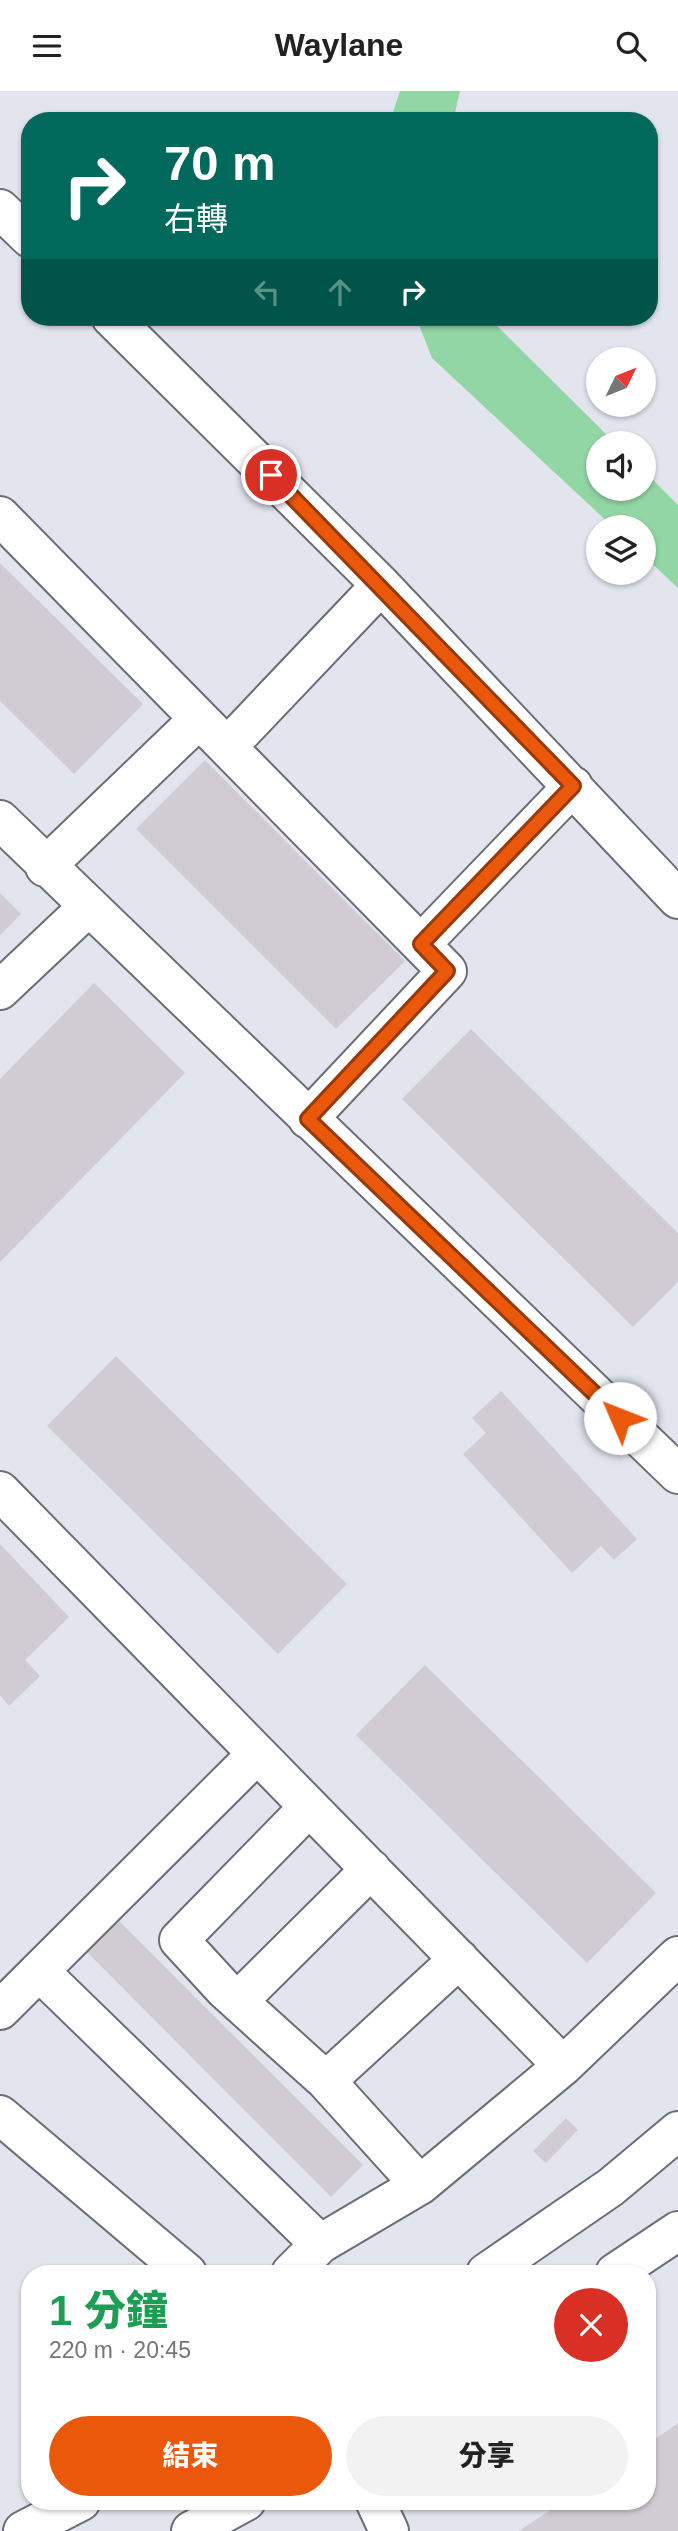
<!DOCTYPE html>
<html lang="zh-TW">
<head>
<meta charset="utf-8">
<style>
	:root { --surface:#fff; --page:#f2f2f2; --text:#222; --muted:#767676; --accent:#ea580c }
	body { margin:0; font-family:Arial,"Noto Sans TC",sans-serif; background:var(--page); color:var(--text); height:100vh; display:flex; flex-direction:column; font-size:26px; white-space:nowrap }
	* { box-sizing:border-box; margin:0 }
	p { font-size:23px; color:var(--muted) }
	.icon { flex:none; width:38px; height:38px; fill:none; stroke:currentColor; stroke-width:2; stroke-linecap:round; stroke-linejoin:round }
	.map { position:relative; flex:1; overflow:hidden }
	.drawer { position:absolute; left:21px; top:2174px; width:635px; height:245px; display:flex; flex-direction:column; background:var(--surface); border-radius:28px; box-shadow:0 2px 5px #0004 }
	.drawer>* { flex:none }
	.hud { position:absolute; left:21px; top:21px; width:637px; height:214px; border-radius:28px; box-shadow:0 2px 5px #0004; background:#00695c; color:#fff; overflow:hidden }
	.needle { width:46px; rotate:47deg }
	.fabs { position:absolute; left:586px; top:256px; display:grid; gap:14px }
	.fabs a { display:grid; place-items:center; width:70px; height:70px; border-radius:50%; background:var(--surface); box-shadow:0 2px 5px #0004; font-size:35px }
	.pin { position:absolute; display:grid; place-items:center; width:60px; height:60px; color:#fff; margin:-30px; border:4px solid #fff; border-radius:50%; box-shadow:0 2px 7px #0007 }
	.me { position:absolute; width:77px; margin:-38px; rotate:314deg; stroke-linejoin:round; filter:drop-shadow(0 0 5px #0008) }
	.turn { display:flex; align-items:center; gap:24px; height:147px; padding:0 28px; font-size:32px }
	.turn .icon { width:91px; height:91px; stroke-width:2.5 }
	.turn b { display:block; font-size:49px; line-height:60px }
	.lanes { display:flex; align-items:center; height:66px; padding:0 28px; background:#0003; justify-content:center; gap:35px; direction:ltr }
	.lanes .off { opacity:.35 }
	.round { display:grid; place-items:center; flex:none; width:74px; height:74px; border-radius:37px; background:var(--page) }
	.summary { display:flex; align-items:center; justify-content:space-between; height:119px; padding:0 28px }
	h1 { font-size:42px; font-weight:800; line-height:52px; color:#1e9e55 }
	.button { display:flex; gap:14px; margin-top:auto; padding:14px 28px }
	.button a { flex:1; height:80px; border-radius:42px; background:var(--accent); color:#fff; font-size:28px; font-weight:800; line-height:80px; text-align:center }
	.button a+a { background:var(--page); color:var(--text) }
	header { display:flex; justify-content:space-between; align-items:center; height:91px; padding:0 28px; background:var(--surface); font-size:32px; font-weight:800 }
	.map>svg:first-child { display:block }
	.green { fill:#92d6a5 }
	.building { fill:#d1cbd4 }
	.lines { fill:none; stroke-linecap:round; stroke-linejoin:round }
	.minor-casing { stroke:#6b6d76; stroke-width:42 }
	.major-casing { stroke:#6b6d76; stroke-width:42 }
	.minor { stroke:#fff; stroke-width:38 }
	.major { stroke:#fff; stroke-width:38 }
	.route-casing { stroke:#983908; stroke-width:18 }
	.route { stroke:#ea580c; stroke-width:12 }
</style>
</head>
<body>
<header><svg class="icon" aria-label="menu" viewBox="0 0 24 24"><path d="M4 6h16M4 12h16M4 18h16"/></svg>Waylane<svg class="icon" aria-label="search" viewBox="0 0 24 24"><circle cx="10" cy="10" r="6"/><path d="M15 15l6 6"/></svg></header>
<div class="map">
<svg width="678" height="2440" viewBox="0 0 678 2440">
	<rect width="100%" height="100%" fill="#e2e5ee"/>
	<path class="green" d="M400,0H460L453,30H390Z
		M416,226H488L615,352H598V397H644V380L678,414V497L644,465V436H613L432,267Z"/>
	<path class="building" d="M0,472L143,613L74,683L0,610Z
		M205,669L405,870L336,938L136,738Z
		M0,802L21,823L0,844Z
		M94,892L185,982L0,1171V988Z
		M471,938L678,1142V1191L633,1236L402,1008Z
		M116,1265L347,1493L278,1563L47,1335Z
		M501,1300L637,1448L614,1469L601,1455L572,1482L463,1363L486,1342L472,1327Z
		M0,1453L69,1526L25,1569L40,1585L9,1615L0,1604Z
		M425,1574L656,1802L587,1872L356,1644Z
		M112,1823L363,2074L331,2106L81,1855Z
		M566,2027L578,2039L546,2072L533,2060Z
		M678,2332V2440H519L564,2410H648V2353Z"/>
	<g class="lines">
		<g class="minor-casing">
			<path id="minor" d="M0,118L30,147
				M111,226L381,494L678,808
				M0,425L447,880L308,1028
				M227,656L381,494
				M0,729L678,1383
				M45,776L199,628
				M421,853L573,695
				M0,899L88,816
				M0,1400L563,1975
				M309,1716L179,1849L225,1899L326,1990
				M39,1880L320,2153
				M238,1910L371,1778
				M0,1919L257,1663
				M0,2024L187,2182
				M420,2094L326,1990L459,1868
				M291,2182L320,2153L420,2094L563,1975L678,1865
				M375,2410L389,2440"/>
		</g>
		<g class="major-casing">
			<path id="major" d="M486,2182L611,2096L678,2040
				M615,2182L678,2140
				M23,2440L81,2410
				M191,2440L246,2410"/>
		</g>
		<use href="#minor" class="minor"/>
		<use href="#major" class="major"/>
	</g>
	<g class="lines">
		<g class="route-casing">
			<path id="route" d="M271,384L573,695L421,853L447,880L308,1028L620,1327"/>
		</g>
		<use href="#route" class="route"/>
	</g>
</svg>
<div class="fabs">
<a><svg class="needle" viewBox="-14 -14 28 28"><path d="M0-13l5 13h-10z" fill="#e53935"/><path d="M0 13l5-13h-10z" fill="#767676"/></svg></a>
<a><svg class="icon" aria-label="sound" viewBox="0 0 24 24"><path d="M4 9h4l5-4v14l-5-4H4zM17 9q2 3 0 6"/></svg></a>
<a><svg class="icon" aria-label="layers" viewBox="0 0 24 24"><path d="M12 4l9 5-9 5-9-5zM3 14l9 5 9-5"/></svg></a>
</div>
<div class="pin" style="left:271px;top:384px;background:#d93025"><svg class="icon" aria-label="arrive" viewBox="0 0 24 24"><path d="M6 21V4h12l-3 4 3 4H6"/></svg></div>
<svg class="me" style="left:620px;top:1327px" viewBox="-20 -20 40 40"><circle r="19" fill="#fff"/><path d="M0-13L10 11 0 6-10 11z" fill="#ea580c"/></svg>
<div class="hud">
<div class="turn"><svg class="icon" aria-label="right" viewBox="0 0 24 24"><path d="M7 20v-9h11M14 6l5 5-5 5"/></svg><div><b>70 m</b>右轉</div></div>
<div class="lanes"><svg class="icon off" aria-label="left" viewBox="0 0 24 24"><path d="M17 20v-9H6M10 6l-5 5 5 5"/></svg><svg class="icon off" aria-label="ahead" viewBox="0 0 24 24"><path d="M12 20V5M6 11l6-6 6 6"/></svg><svg class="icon" aria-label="right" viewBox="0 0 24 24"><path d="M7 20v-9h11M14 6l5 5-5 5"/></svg></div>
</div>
<section class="drawer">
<div class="summary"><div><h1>1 分鐘</h1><p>220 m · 20:45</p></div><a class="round" style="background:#d93025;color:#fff"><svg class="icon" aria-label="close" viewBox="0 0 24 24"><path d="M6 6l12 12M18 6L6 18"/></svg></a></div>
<div class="button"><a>結束</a><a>分享</a></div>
</section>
</div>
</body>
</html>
